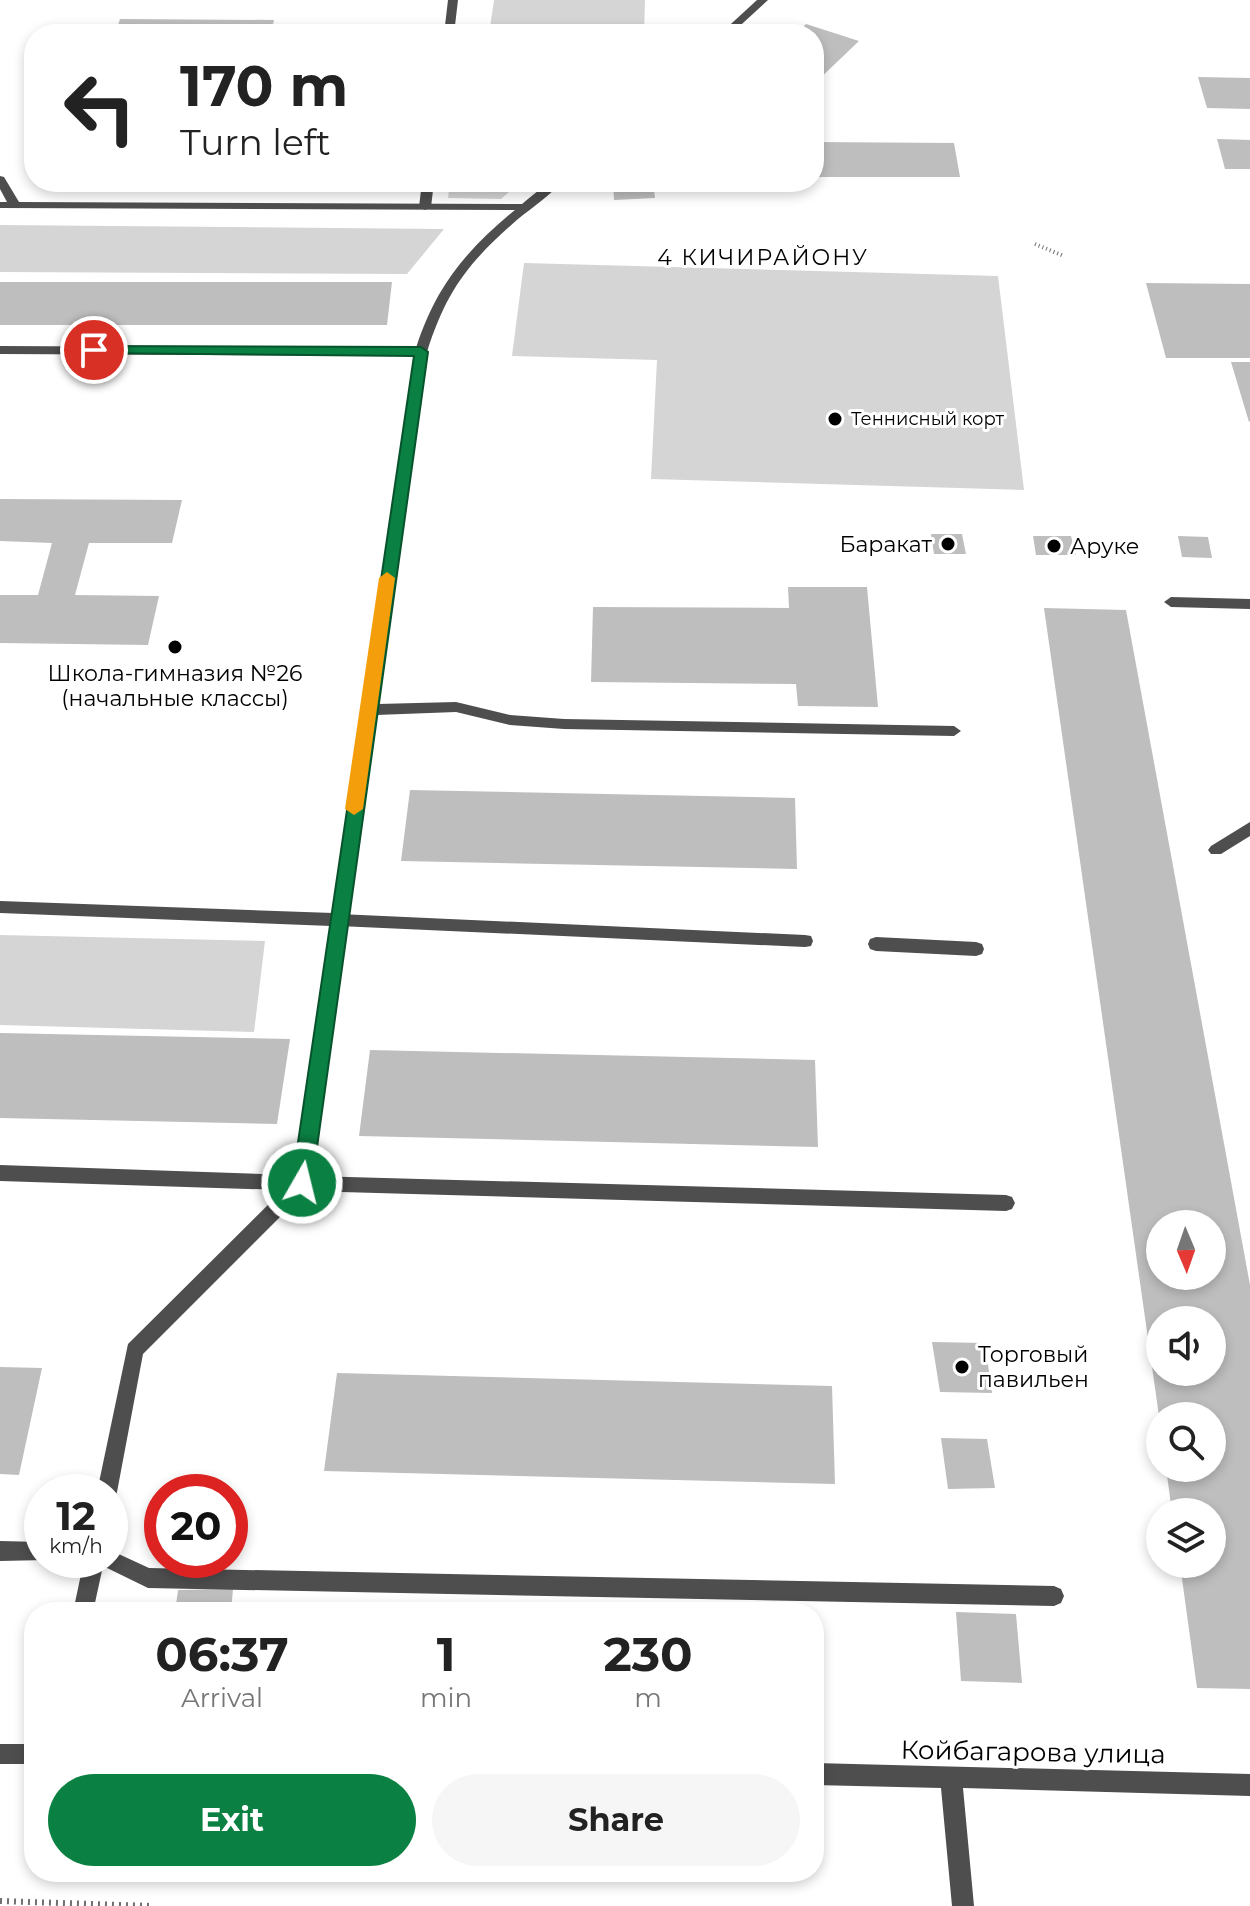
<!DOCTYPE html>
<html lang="en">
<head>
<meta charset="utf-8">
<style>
	:root { --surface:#fff; --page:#f6f6f6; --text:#222; --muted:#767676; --accent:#0b8043 }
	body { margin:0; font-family:Montserrat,sans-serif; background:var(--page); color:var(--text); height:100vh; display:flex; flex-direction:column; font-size:30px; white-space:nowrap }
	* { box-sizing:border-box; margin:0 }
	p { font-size:26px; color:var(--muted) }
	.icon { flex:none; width:44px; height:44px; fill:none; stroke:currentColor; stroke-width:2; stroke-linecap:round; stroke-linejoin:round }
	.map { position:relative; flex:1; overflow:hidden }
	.panel { position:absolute; left:24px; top:1602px; width:800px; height:280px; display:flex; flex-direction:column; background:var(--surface); border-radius:32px; box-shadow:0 4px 12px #0003 }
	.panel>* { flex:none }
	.banner { position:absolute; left:24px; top:24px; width:800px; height:168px; border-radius:32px; box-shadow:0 4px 12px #0003; background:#fff; color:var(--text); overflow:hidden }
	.needle { width:52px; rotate:178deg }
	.fabs { position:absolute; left:1146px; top:1210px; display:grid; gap:16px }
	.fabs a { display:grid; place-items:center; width:80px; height:80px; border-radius:50%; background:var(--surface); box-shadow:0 4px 12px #0003; font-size:40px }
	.speed { position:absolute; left:24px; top:1474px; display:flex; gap:16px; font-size:40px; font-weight:700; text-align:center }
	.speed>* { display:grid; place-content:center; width:104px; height:104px; border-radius:50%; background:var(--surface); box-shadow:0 4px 12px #0003; line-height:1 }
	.speed small { font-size:20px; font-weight:400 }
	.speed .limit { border:12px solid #d22; background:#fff; color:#111 }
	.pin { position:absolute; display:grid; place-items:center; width:68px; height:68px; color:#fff; margin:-34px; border:4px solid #fff; border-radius:50%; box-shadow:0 2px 8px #0007 }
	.me { position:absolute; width:88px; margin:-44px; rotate:8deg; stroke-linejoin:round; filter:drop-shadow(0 0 6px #0008) }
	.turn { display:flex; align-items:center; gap:28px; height:168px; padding:0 24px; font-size:36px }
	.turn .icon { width:104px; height:104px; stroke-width:2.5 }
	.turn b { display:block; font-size:56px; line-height:68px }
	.eta { display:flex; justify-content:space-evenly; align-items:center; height:136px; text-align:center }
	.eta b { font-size:48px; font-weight:700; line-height:56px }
	.action { display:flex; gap:16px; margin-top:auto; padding:16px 24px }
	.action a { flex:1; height:92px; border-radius:48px; background:var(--accent); color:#fff; font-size:32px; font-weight:700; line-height:92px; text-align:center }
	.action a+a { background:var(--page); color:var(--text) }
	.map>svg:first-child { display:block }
	.green { fill:#d5d5d5 }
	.building { fill:#bebebe; fill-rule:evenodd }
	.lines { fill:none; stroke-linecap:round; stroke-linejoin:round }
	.path-far1 { stroke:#707070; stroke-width:4; stroke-dasharray:1 3; stroke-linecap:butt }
	.path { stroke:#707070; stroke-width:6; stroke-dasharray:2 5; stroke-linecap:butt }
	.lane { fill:#4e4e4e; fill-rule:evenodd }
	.street { fill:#4e4e4e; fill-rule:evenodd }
	.route { fill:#0b8043; stroke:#07532c; stroke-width:2 }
	.slow { fill:#f59e0b }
	.poi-dot { fill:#000; stroke:#fff; stroke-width:3 }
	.labels { text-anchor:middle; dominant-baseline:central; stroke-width:6; stroke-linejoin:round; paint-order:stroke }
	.far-poi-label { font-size:18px; fill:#000; stroke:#fff; text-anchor:start }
	.far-quarter-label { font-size:22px; letter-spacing:2px; fill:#000; stroke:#fff }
	.poi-label { font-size:22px; fill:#000; stroke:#fff; text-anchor:start }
	.near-street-label { font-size:26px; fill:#000; stroke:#fff }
</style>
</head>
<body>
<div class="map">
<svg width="1250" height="1906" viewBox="0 0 1250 1906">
	<rect width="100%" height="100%" fill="#fff"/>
	<path class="green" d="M494,0H645L644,34H489Z
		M450,182H520L501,199L448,198Z
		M0,225L444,229L407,274L0,272Z
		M524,263L998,276L1024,490L651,479L657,360L512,356Z
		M0,935L265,941L254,1032L0,1025Z"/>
	<path class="building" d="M120,19L274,20L271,34H115Z
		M806,24L859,41L814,84V34H796Z
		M1198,77L1250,78V109L1207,108Z
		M1217,139L1250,140V169H1225Z
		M814,142L954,143L960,177H814Z
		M613,182H653L655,198L614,200Z
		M0,282H392L387,325H0Z
		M1146,283L1250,284V358H1166Z
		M1231,362H1250V421L1249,422Z
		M0,499L182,500L172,543H89L75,595L159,596L148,645L0,643V595H38L52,543L0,541Z
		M931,534H962L966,554H934Z
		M1033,536H1071L1076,555H1036Z
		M1178,536L1208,537L1212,558L1182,557Z
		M788,587H867L878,707L798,706L796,684L591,682L593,607L789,608Z
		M1044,608L1126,610L1250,1285V1689L1197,1688L1180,1564H1212V1512H1172L1166,1468H1212V1416H1159ZM1160,1224H1212V1276H1160ZM1160,1320H1212V1372H1160Z
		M410,790L795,798L797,869L401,861Z
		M0,1033L290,1039L277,1124L0,1118Z
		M370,1050L815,1060L818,1147L359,1136Z
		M932,1342L985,1343L992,1393L940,1392Z
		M0,1367L42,1368L19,1475L0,1474Z
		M337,1373L832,1386L835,1484L324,1471Z
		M941,1438L987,1439L995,1488L948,1489Z
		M233,1589L231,1612H175L178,1590Z
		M956,1612L1016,1614L1022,1683L961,1681Z"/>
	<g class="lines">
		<path class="path-far1" d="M1035,244L1064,256"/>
		<path class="path" d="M0,1901L152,1906"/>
		<path class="lane" d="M448,0H458L454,34H444Z
			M757,0H768L731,34H720Z
			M422,182H434L431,207L425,210L419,207Z
			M549,182H562C549,196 533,207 518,219C469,262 447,289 427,352L378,704L456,702L510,715L564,719L954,726L961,731L954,736L564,729L510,725L456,712L376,715L312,1176L1006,1195L1012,1197L1015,1203L1012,1209L1006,1211L306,1191L143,1354L117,1492L114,1499L110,1500V1492H97L128,1344L283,1190L0,1181V1165L294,1175L331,926L0,913V901L333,913L362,714L360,710L363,706L414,356L0,354V346L416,348C442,267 485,234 549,182Z
			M1171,597L1250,599V609L1171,607L1164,602Z
			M1250,822V836L1221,854H1211L1208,850L1211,846Z
			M0,1541L42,1542V1560H46L0,1561Z
			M110,1550L149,1568L1054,1586L1061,1589L1064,1596L1061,1603L1054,1606L148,1588L103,1566L93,1612H73L84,1560H110Z"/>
		<path class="street" d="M0,176L4,177L19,202L525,204L531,207L525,210L0,208V202H7L0,189Z
			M339,914L805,935L811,936L813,941L811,946L805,947L339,926L333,925L331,920L333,915Z
			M876,937L976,942L982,944L984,949L982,954L976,956L876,951L870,949L868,944L870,939Z
			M0,1744H34V1764H0Z
			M814,1763L1250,1774V1796L963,1788L974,1906H952L941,1788L814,1785Z"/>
	</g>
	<path class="route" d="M94,346L421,347L428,352L312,1183L309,1189L302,1192L295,1189L292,1183L414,356L89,353L87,350Z"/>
	<path class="slow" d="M387,572L395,578L363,809L354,815L345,809L379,578Z"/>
	<g class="poi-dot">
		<circle cx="835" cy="419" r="8"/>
		<circle cx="948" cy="544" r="8"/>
		<circle cx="1054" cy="546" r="8"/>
		<circle cx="175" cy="647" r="8"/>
		<circle cx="962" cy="1367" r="8"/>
	</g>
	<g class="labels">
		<g class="far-poi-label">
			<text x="851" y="419">Теннисный корт</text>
		</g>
		<g class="far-quarter-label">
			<text x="763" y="257">4 КИЧИРАЙОНУ</text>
		</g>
		<g class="poi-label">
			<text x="932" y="544" text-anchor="end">Баракат</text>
			<text x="1070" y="546">Аруке</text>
			<text x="175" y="673" text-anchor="middle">Школа-гимназия №26<tspan x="175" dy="25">(начальные классы)</tspan></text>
			<text x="978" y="1354">Торговый<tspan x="978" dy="25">павильен</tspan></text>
		</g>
		<g class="near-street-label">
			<text transform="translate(1033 1752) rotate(1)">Койбагарова улица</text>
		</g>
	</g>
</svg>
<div class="fabs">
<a><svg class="needle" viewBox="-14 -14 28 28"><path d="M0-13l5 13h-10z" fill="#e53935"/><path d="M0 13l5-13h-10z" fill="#767676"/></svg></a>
<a><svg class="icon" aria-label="sound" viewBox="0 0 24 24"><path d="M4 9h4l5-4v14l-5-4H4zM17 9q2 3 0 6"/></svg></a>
<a><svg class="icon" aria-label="search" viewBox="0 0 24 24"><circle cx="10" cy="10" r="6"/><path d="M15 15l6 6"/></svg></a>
<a><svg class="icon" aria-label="layers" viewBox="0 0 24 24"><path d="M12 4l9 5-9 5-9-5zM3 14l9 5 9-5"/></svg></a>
</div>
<div class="speed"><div>12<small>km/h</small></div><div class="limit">20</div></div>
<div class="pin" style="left:94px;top:350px;background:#d93025"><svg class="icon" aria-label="arrive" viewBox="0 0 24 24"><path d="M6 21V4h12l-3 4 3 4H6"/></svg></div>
<svg class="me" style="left:302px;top:1183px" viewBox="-20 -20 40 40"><circle r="17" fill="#0b8043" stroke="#fff" stroke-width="3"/><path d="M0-11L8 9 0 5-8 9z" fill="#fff"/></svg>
<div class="banner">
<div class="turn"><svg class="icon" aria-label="left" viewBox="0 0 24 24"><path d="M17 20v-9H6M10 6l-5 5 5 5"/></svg><div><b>170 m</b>Turn left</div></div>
</div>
<section class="panel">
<div class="eta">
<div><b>06:37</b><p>Arrival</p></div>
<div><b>1</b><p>min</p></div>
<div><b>230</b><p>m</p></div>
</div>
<div class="action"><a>Exit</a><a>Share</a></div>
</section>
</div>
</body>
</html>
